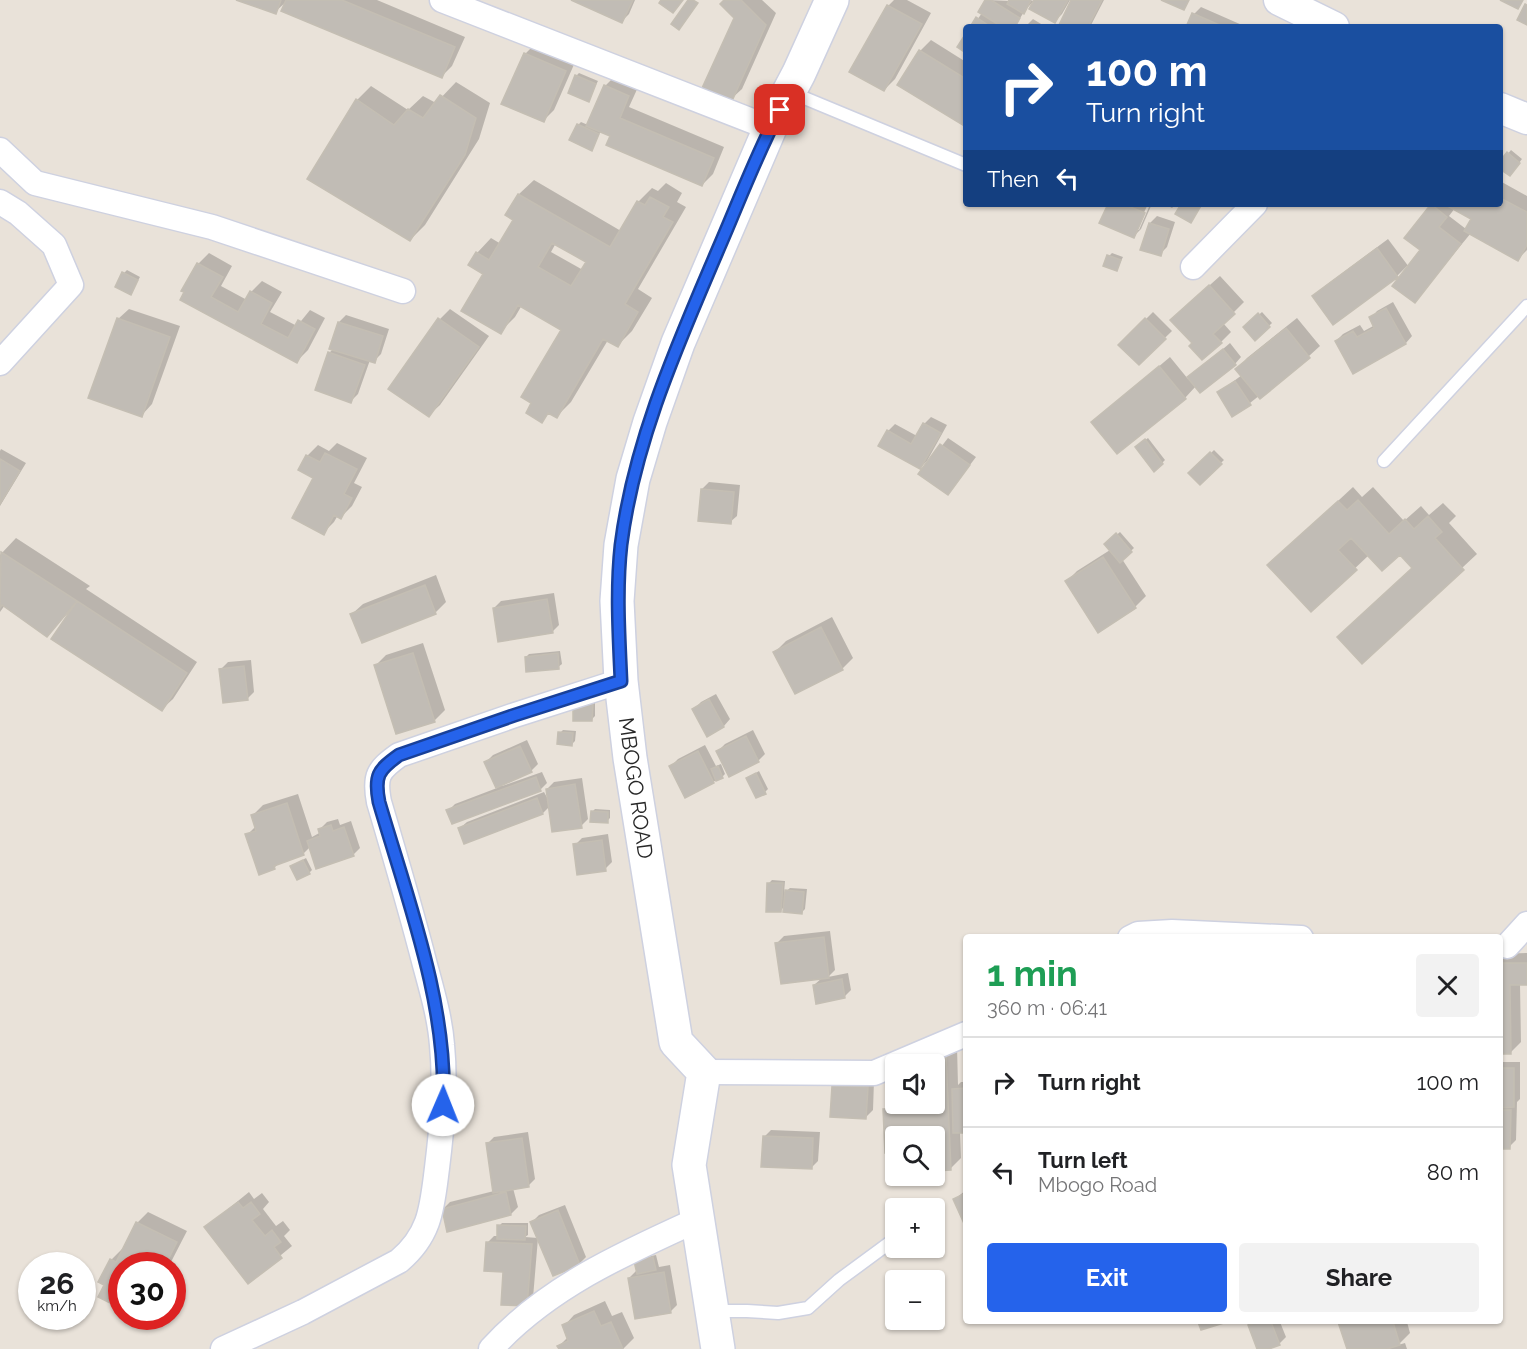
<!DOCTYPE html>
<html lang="en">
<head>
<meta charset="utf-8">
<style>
	:root { --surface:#fff; --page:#f2f2f2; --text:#202124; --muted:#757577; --line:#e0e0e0; --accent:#2563eb }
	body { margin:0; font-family:Raleway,sans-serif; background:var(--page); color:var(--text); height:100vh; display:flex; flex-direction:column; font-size:22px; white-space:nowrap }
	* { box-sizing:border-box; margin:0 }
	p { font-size:20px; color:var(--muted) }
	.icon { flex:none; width:33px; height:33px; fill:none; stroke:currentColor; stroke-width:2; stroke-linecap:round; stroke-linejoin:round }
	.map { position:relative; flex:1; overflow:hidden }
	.drawer { position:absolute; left:963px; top:934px; width:540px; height:390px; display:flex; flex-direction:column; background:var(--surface); border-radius:6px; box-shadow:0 2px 4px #0004 }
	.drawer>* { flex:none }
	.hud { position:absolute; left:963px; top:24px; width:540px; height:183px; border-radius:6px; box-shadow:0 2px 4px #0004; background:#1a4fa0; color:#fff; overflow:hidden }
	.controls { position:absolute; left:885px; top:1054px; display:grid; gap:12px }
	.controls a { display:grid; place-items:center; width:60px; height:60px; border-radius:6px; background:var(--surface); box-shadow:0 2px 4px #0004; font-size:30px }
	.speed { position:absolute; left:18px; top:1252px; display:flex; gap:12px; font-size:30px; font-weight:700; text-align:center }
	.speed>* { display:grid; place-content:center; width:78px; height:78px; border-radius:50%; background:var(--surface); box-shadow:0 2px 4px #0004; line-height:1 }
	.speed small { font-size:15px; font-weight:400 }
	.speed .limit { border:9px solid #d22; background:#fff; color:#111 }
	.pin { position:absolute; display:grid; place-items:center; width:51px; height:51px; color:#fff; margin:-26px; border-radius:12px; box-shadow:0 3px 9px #0006 }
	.me { position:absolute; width:66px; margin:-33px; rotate:1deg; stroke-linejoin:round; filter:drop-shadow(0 0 4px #0008) }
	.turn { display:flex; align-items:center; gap:21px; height:126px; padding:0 24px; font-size:27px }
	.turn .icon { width:78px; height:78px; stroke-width:2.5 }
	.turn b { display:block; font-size:42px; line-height:51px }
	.then { display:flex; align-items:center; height:57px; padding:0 24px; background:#0003; gap:12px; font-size:22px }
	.round { display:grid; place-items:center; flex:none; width:63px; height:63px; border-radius:6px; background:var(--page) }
	.head { display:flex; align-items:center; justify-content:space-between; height:102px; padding:0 24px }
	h1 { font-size:36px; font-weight:700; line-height:45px; color:#1e9e55 }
	.button { display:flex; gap:12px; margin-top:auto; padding:12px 24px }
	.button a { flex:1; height:69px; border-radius:6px; background:var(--accent); color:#fff; font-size:24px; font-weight:700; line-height:69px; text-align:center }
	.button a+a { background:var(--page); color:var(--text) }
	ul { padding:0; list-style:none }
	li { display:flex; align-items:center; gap:18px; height:90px; padding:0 24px; border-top:2px solid var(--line) }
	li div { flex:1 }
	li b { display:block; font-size:22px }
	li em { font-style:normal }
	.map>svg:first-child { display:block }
	.shadow { fill:#0003; fill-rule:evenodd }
	.building { fill:#c1bcb5; stroke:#c4beb3; stroke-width:1.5; fill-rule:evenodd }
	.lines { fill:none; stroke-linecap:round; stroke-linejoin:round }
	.service-casing { stroke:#ced1e0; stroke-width:15 }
	.minor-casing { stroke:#ced1e0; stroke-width:27 }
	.tertiary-casing { stroke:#ced1e0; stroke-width:33 }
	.secondary-casing { stroke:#ced1e0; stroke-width:36 }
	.service { stroke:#fff; stroke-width:12 }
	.minor { stroke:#fff; stroke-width:24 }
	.tertiary { stroke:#fff; stroke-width:30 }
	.secondary { stroke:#fff; stroke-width:33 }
	.route-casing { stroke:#184099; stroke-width:15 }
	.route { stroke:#2563eb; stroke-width:10 }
	.labels { text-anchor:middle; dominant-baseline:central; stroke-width:4.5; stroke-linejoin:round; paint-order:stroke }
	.street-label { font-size:21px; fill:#272727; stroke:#fff }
</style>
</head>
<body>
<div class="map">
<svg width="1527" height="1349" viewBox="0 0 1527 1349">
	<rect width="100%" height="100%" fill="#e9e2d9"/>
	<path class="shadow" d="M240,0H288L275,12Z
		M288,0H377L465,37L452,66L441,77Z
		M575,0H635L629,14L622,21Z
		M726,0H762L776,13L742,89L731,99L736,18Z
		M894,0H907L931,13L895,79L884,90L888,6Z
		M987,0L1010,1L1070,0L1062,14L1055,21L1034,1L1025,10L1016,25L1019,27H972L982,13Z
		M1073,0H1104L1090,27H1059Z
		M1201,7L1242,25L1241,27H1188L1194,14Z
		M1033,19L1046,27H1025Z
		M931,40L966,62V126L920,51Z
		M536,43L576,60L554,110L544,120L525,54Z
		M579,73L598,81L588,100L576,76Z
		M616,75L639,85L629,107L724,147L713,174L702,185L601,131L591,149L578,125L581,122L588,125L605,86Z
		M456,82L490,103L479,139L425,225L410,240L357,100L371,86L408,110L423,96L436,103Z
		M1511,150L1522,159L1512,172L1500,167V163Z
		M534,180L621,231L638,202L652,188L658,191L666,183L682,193L677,202L686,207L638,289L652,298L632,331L618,345L608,340L571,402L557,416L550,412L542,421L563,329L522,305L515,317L500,332L485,273L477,253L491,238L501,244L515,219L507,215L519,194ZM556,243L588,261L583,270L551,252Z
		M1500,181L1527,196V250L1518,259L1471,233L1415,301L1407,266L1397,276L1314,296L1325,286L1388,239L1409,267L1422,250L1406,238L1433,204H1500ZM1455,208L1473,218L1466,229L1449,216Z
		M1109,204H1146L1151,206L1141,229L1134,236ZM1147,206L1149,207L1139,230H1136Z
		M1165,204H1176L1172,208Z
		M1157,216L1175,222L1167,247L1160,254L1150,223Z
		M209,253L232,266L221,286L247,300L251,292L262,281L282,292L270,312L297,326L310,310L325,318L308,350L297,361L182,299L198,264Z
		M1112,253L1123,257L1117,269L1109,256Z
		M127,270L140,277L131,293L124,273Z
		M1220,276L1244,302L1223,323L1231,332L1221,342L1194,343L1183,309Z
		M1393,302L1412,336L1406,343L1336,341L1343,334L1360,325L1364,331L1375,325L1371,318L1377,311Z
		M129,309L180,326L152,404L142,415L118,319Z
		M450,309L489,336L440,405L429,415L440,319Z
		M1153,312L1172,331L1139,363L1120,345Z
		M1262,312L1272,323L1255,339L1245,327Z
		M346,315L389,329L381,354L374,361L370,360L358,394L351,401L329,353L334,348L339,322Z
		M1297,318L1320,346L1309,356L1250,403L1219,392L1242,375L1237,369L1247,358Z
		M1230,343L1241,357L1235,364L1196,386L1185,398L1093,422L1170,357L1188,379Z
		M931,417L947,425L927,461L920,468L888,431L895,424L917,436L924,424Z
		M948,438L976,457L948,494L920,474Z
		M1148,438L1165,460L1162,463L1140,444Z
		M337,443L367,458L354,483L362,487L352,506L341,517L338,515L334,522L323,533L315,477L300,469L307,456L318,445L329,451Z
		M1,449L26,463L0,506V451Z
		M1214,450L1224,460L1200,483L1191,473Z
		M709,482L740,485L737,516L730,522L702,489Z
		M1353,487L1362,497L1373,487L1404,521L1421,506L1429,515L1443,503L1456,516L1449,523L1477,554L1362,661L1414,567L1400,552L1369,555L1311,610L1284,551Z
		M1120,532L1134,548L1122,559L1146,596L1135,607L1067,581L1077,571L1110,550L1106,544Z
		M16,538L90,586L86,589L197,662L173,699L162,709L67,614L46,636L5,605L0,612V555Z
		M436,575L446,602L435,613L352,614L363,604Z
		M554,593L559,625L552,632L494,608L501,601Z
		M832,617L853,658L843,668L796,692L775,652L786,641Z
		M423,643L445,710L434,721L375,666L386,655Z
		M560,651L562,664L558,667L526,657L529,654Z
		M251,660L254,692L247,699L221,669L228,662Z
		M716,694L730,719L724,726L708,735L694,709L701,702Z
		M595,700V716L592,719L575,704Z
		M563,730L576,731L575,741L572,744L560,733Z
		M753,730L765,754L758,761L718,751L725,744Z
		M527,740L538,764L531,771L501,784L502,786L542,772L547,783L540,790L448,811L455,804L497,788L486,762L493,755Z
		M705,745L716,766L721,764L725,774L722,777L713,782L671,766L678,759Z
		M759,771L768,789L765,792L748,778Z
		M582,778L588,819L581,826L550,806L543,813L460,828L467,822L544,792L549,801L547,789L554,782Z
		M298,794L312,837L321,832L320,829L327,822L338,819L340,825L351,821L360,848L353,855L310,847L303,854L280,862L274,868L247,835L256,826L252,816L263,805Z
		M595,809L610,810V818L607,821L592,812Z
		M608,834L612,862L605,869L575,845L582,838Z
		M306,858L312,870L309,873L292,866Z
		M772,880L785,881L784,893L790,888L807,889L805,909L802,912L785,906L780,911L769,883Z
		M830,931L835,970L828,977L848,973L851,990L844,997L814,985L822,978L777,943L784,936Z
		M1527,953V984H1520L1521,1042L1510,1053H1500V954Z
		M957,1046L958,1085L961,1082H966V1131H960L961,1158L950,1169L934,1137L885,1110L895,1099L896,1104H934V1065H921Z
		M1500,1062H1520V1099L1517,1102L1516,1140L1509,1147H1500Z
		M840,1080L874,1081L873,1110L866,1117L833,1087Z
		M771,1130L820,1132L818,1161L811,1168L764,1137Z
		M528,1132L535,1179L528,1186L513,1188L518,1207L511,1214L443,1209L450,1202L494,1191L487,1144L494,1137Z
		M966,1190V1224L955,1199Z
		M249,1192L254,1199L262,1193L269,1202L263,1209L276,1226L283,1221L290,1230L284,1236L292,1246L248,1282L206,1227Z
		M565,1205L586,1257L579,1264L532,1222L539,1215Z
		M148,1212L187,1231L171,1262L176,1264L172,1272V1266H122L106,1284L111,1260L122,1249L123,1250L137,1223Z
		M502,1223H528V1235L525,1237L538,1238L533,1298L526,1305L487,1243L494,1236H499V1226Z
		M656,1255L659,1267L670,1265L677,1305L670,1312L629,1278L636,1271L639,1259Z
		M605,1301L612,1316L622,1312L634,1338L623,1349H560L559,1346L568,1337L564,1326L574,1315Z
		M1254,1322H1280L1286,1337L1279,1344L1265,1349H1258L1250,1326Z
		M1340,1322H1407L1410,1333L1398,1345L1405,1343L1407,1349H1348Z"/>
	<path class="building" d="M236,0H281L276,14Z
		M286,0H342L455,47L442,78L281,11Z
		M571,0H633L622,23Z
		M661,0H683L673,13L659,3Z
		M688,0H693L698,3L679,30L671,24Z
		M724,0H741L766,25L732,101L702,88L734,18L720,4Z
		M985,0H991L1020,18L1015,27H1002L978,12Z
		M1009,0H1031L1024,14L1007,4Z
		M1034,0H1068L1055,23L1029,9Z
		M1071,0H1102L1088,27H1058Z
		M1161,0H1189L1184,10Z
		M1500,0H1523L1518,9Z
		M1525,4L1527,5V25L1517,20Z
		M887,5L922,24L884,91L849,72Z
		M1192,13L1224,27H1186Z
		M976,17L991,27H970Z
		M966,33V53L957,47Z
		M919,50L966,79V127L897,85Z
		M524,53L566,71L544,122L501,104Z
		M575,75L596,84L589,102L568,93Z
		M604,85L629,96L620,118L714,158L702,186L606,145L610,136L586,126Z
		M440,95L476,118L465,155L410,241L307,179L356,99L394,125L408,109L423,118Z
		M577,124L599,134L592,151L569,140Z
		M1507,152L1520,163L1510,176L1500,169V161Z
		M518,194L610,247L637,201L645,205L650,197L669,207L663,217L673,222L625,304L638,312L618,347L603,339L557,418L548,413L542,423L526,413L531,403L521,397L561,330L518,305L501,334L461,311L483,274L468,265L476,252L489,260L513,220L505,215ZM552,243L586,262L571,286L538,267Z
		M1500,198L1527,212V245L1518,261L1464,231L1471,219L1449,207L1450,204H1500Z
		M1108,204H1123L1145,213L1134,238L1099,223Z
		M1181,204H1202L1191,223L1175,214Z
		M1431,204L1447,217L1439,227L1461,244L1415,303L1392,286L1420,250L1404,238Z
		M1149,223L1169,229L1161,256L1140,250Z
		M1377,248L1398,277L1333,325L1312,296Z
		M1107,255L1121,260L1117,271L1103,266Z
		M197,263L223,277L211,297L238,312L250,291L272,303L261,324L288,338L298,320L315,329L297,363L180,300L184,292L181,291Z
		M122,272L138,280L131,295L115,287Z
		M1209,285L1235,314L1213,334L1222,343L1202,360L1189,346L1192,343L1170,320Z
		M1386,308L1406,344L1353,374L1335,341L1353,331L1357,337L1374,328L1369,317Z
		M1258,313L1270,327L1255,341L1243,327Z
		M117,318L170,337L142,417L88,398Z
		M438,318L479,347L429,417L388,389Z
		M1145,318L1166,339L1139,365L1118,345Z
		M338,322L383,336L375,363L329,349Z
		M1286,328L1310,358L1260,399L1235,369Z
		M1223,349L1236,365L1200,393L1187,377Z
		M328,352L365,365L351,403L315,390Z
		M1159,366L1186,399L1117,454L1091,422Z
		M1235,381L1251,405L1232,417L1217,392Z
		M923,423L941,433L920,469L878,446L887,430L911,444Z
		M1145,439L1163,464L1154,472L1135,447Z
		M940,444L970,465L948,495L918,474Z
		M1210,452L1222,464L1200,485L1188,473Z
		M325,453L357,469L344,494L352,498L341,519L334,515L324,535L292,518L313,478L298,470L306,455L320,462Z
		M0,459L20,471L0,504Z
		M701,489L734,492L731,524L698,521Z
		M1358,500L1389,534L1405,519L1414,529L1428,516L1442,532L1435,538L1464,570L1362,664L1337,637L1412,568L1400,555L1382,571L1351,538L1338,550L1357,570L1311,612L1267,565L1338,501L1347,510Z
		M1116,533L1132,552L1120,563L1104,544Z
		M1,552L77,601L47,637L2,605L0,608Z
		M1103,557L1136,608L1098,633L1065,581Z
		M425,585L436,614L362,643L350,614Z
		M547,599L553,633L498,642L493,608Z
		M77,601L187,673L162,711L51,639Z
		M821,627L843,670L795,694L773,652Z
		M413,653L435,722L396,734L374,665Z
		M558,653L559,669L526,672L525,657Z
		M244,666L248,700L223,703L219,669Z
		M709,699L724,727L707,737L692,709Z
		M573,703H593L592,721H573Z
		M558,732L573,733L572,746L557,744Z
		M746,736L759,762L729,777L716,751Z
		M520,746L532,772L496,788L484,762Z
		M698,751L714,783L685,798L669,766Z
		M718,766L723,778L716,781L711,769Z
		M756,773L766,794L756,798L746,778Z
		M536,777L541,791L452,824L446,810Z
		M575,784L582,828L552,832L546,789Z
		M537,798L543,814L464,844L458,828Z
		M287,803L304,855L274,866L275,869L259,875L245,834L256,831L251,815Z
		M591,811L608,812V823L590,822Z
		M331,825L333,831L344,827L354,856L316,869L307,841L320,836L318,829Z
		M602,840L606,871L577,875L573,844Z
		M303,860L310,874L297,880L290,866Z
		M767,883H783L781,912H766Z
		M785,890L804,892L802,914L783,912Z
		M824,937L829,978L781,984L775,943Z
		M1500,963H1527V985H1510L1511,1054H1500Z
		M842,979L845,998L816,1004L813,985Z
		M946,1056L951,1170L934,1171V1137H896V1153H885L883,1109L921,1108V1104H934V1065H919V1057Z
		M1500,1068H1514V1107L1500,1108Z
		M832,1086L868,1087L866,1119L830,1117Z
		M966,1088V1133H953L952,1089Z
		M1500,1110H1511L1510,1149H1500Z
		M763,1136L813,1138L812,1169L761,1167Z
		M522,1138L529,1187L493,1193L486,1143Z
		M506,1192L511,1215L447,1232L442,1209Z
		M966,1193V1228L953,1199Z
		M238,1202L243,1208L251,1202L260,1214L252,1220L265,1236L272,1230L281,1242L274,1247L282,1258L248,1284L204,1227Z
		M558,1210L580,1265L553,1276L530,1222Z
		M136,1222L177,1242L165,1266H122V1309L98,1297L104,1285L98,1282L110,1259L116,1262Z
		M497,1225L526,1226L525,1240L497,1239Z
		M486,1242L532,1244L527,1306L501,1305L503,1272L484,1271Z
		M653,1257L656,1270L637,1274L634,1261Z
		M664,1272L671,1313L635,1319L628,1278Z
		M594,1311L601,1326L611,1322L623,1349H559L557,1346L568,1341L562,1325Z
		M1198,1322H1227L1201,1330Z
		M1258,1322H1271L1280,1345L1269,1349H1257L1248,1325Z
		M1338,1322H1393L1400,1345L1387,1349H1347Z"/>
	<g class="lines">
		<g class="service-casing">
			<path id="service" d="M790,92L966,165
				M1384,461L1527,306
				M715,1311H747L778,1313L808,1308L839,1280L896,1238"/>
		</g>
		<g class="minor-casing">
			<path id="minor" d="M442,0L770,128
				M0,150L35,183L212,227L403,291
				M0,202L18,213L54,245L71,285L0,363
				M1193,267L1255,204
				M1130,938L1138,934L1172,932L1301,938
				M1507,946L1527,924
				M704,1072L874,1073L966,1034
				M223,1349L303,1312L399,1261C431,1234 432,1207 437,1168C442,1127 446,1086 442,1045C440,1018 432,991 425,965C411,910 395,856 379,802C374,776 378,770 399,755L515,715L621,681
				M491,1349C546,1288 624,1253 697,1220"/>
		</g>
		<g class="tertiary-casing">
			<path id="tertiary" d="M1279,0L1334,27
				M1500,108L1527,119"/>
		</g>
		<g class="secondary-casing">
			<path id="secondary" d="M718,1349L689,1165L704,1072L676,1042L630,758L621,681L617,601L621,545L633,479L650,422L678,343L770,128L799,73L832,0"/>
		</g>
		<use href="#service" class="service"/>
		<use href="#minor" class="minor"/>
		<use href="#tertiary" class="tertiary"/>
		<use href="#secondary" class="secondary"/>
	</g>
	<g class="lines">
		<g class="route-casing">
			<path id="route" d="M443,1105C448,1005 407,898 379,802C374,776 378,770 399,755L515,715L621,681C619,636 616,590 621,545C634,442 677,346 717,252C738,204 756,155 780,110"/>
		</g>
		<use href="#route" class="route"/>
	</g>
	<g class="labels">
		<g class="street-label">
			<text transform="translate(636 788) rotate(82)">MBOGO ROAD</text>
		</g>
	</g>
</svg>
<div class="controls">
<a><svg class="icon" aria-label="sound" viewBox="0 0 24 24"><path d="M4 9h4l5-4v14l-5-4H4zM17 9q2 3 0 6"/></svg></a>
<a><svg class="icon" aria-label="search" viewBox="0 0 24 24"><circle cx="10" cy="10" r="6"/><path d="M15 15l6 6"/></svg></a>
<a>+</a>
<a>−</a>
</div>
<div class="speed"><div>26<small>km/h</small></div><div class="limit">30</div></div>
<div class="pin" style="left:780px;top:110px;background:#d93025"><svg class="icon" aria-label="arrive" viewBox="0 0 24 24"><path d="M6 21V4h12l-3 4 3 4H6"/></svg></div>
<svg class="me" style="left:443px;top:1105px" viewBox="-20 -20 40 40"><circle r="19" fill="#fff"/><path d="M0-13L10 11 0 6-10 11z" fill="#2563eb"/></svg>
<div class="hud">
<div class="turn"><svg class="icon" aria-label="right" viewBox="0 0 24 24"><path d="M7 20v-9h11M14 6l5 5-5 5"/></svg><div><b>100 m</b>Turn right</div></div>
<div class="then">Then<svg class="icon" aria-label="left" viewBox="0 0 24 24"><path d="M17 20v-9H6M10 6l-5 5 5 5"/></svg></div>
</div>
<section class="drawer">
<div class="head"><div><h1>1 min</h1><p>360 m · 06:41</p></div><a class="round"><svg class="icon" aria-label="close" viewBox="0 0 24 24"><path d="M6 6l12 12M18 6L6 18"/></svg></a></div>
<ul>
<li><svg class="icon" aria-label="right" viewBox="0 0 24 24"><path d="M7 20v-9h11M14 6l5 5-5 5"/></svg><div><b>Turn right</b></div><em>100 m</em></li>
<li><svg class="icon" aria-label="left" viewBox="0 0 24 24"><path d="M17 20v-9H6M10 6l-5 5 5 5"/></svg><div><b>Turn left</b><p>Mbogo Road</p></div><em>80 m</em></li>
</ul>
<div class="button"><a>Exit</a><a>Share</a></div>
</section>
</div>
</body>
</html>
